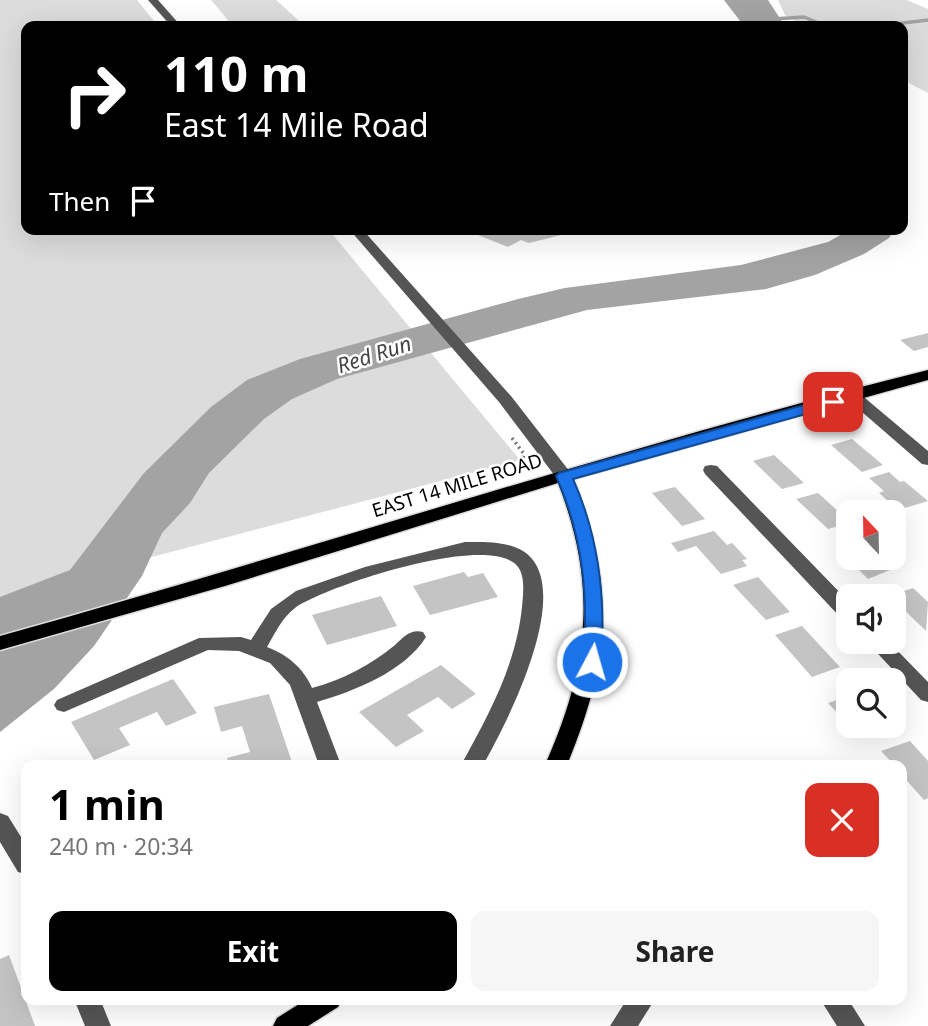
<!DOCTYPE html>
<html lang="en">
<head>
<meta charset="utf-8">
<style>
	:root { --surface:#fff; --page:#f6f6f6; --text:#222; --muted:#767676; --accent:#000 }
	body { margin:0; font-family:"Noto Sans",sans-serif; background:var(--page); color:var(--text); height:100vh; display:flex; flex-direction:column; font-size:26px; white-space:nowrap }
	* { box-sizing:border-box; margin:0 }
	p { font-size:23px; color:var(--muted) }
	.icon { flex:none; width:38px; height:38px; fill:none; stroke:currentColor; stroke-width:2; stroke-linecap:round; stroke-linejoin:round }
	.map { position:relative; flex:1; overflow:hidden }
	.drawer { position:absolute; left:21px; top:760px; width:886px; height:245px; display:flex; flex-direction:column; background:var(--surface); border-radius:14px; box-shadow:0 7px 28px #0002 }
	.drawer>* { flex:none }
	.banner { position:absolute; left:21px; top:21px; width:887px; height:214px; border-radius:14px; box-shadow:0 7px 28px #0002; background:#000; color:#fff; overflow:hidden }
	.needle { width:46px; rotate:338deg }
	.tools { position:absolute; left:836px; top:500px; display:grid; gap:14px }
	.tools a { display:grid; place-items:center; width:70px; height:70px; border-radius:14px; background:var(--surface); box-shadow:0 7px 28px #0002; font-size:35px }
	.pin { position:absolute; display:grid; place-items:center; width:60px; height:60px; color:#fff; margin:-30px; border-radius:14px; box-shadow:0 4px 10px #0006 }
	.me { position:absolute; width:77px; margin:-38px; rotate:6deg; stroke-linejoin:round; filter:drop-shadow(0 0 5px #0008) }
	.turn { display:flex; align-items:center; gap:24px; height:147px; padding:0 28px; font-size:32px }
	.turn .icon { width:91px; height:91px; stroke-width:2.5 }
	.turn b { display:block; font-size:49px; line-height:60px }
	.then { display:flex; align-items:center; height:66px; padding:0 28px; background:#0003; gap:14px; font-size:26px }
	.round { display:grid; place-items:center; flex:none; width:74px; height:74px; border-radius:14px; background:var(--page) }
	.head { display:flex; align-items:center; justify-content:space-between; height:119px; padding:0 28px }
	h1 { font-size:42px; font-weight:700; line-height:52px; color:var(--accent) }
	.cta { display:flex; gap:14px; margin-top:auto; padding:14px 28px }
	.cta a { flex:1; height:80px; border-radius:14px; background:var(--accent); color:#fff; font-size:28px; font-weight:700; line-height:80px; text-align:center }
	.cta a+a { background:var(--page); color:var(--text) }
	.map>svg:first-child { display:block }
	.green { fill:#dcdcdc }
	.water { fill:#a3a3a3 }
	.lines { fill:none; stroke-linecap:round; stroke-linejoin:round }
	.stream { stroke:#a3a3a3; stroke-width:3.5 }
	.building { fill:#c4c4c4 }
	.major-casing { stroke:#dbdbdb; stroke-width:3 }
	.path { stroke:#777; stroke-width:3.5; stroke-dasharray:2 3.5; stroke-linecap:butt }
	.minor { fill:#555; fill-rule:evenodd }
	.major { fill:#000; fill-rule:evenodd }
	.route { fill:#1a73e8; stroke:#114b97; stroke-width:2 }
	.labels { text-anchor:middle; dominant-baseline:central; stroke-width:5; stroke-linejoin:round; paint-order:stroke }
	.street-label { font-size:19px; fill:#000; stroke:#fff }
	.water-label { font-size:21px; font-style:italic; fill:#444; stroke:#fff }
</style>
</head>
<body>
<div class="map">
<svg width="928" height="1026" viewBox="0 0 928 1026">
	<rect width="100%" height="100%" fill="#fff"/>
	<path class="green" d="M0,0H137L158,26H26V229H328L520,460L0,597Z
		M211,0H276L305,26H233Z
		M778,0H907L928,9V93L903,80V26H805L785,15Z"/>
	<path class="water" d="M724,0H768L785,26H744Z
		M851,229H896L889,238L864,254L815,275L766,289L587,310L337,379L292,399L264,419L209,473L190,503L162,533L142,576L94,646L54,689L0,732V597L70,570L144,473L211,407L247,380L300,359L518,299L565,288L741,265L828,242Z"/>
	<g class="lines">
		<path class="stream" d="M773,19L804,17L826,26
			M878,26L928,20"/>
	</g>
	<path class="building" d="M489,229H581V230L529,243L521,240L508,247L478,235Z
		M928,333V347L914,351L900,340Z
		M852,439L883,465L862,472L831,445Z
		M774,455L804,483L782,489L753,461Z
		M889,472L900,482L904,481L928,501L898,510L879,493L884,491L869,478Z
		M675,487L705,519L682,526L652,493Z
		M818,493L849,521V523L828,529L796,499Z
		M714,531L727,545L732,543L747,559L742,560L747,566L721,574L696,546L678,552L671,543Z
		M847,558H895L902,565L868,579Z
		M464,572L468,577L483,573L498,597L430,615L413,586Z
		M758,577L790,612L766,620L733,585Z
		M913,588L928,602L926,631L894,600V597H887Z
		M381,596L397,626L327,645L312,615Z
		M802,626L840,667L812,677L775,635Z
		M441,665L476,694L452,709L438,697L407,715L424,731L396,747L359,712Z
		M173,679L197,713L166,726L157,712L119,728L130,745L94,760L71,722Z
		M269,694L293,765H229L227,758L250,752L242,726L221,732L214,707Z
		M849,696V713L840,716L828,703Z
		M910,741L928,761V798L924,800L901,774V765H894L881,751Z
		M9,955L35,1026H0V959Z"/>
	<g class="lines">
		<g class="major-casing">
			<path id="major" d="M928,370V380L573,479C616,586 611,659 567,765H545C589,666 598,586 558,483L225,586L0,650V636C310,550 616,448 928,370Z
				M307,999H342L338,1007L308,1026H273L277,1018Z"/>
		</g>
		<path class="path" d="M512,438L524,454L520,471"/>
		<path class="minor" d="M148,0H158L181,26H171Z
			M349,229H362L511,396L570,472L572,476L570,480H558L499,402Z
			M853,391L859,393L928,451V465L922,464L847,399L845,396Z
			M711,465L717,466L849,602V620L842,619L705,474L703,470L705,466Z
			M465,542C484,542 506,541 523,551C578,586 506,725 483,765H461C489,714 516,665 522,607C523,595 525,581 520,570C499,528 326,586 295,608C282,618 275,633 267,647C286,654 304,668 312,688C342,680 371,665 395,645C404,637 410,629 423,632L426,637C404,672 354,691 317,702L341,765H319L290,685L270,663L239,651L208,650L64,712L57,710L54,705L57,700L199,638L241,637L251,640L271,609L296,591L365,567Z
			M867,642H889L928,682V702L921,700Z
			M0,813L8,816L26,845V874L18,872L0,842Z
			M74,999H100L111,1026H85Z
			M627,999H655L638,1026H610Z
			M820,999H848L865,1026H837Z"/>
		<use href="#major" class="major"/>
	</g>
	<path class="route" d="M833,397L838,399V405L573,479C599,537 606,598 601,662L592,668L586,666L583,662C589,597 583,536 556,476L559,473Z"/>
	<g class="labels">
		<g class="street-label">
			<text transform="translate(457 485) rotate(-17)">EAST 14 MILE ROAD</text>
		</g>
		<g class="water-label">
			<text transform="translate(374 354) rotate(-18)">Red Run</text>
		</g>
	</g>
</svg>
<div class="tools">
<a><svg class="needle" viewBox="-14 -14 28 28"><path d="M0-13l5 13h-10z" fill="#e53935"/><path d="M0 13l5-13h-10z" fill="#767676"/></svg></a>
<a><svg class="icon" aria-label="sound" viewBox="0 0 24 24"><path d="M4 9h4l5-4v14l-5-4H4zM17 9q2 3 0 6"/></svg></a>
<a><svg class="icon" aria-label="search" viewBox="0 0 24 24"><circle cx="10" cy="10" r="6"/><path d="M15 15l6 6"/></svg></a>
</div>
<div class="pin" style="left:833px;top:402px;background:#d93025"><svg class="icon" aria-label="arrive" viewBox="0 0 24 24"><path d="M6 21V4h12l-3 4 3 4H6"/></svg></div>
<svg class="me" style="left:592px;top:662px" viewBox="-20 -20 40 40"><circle r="17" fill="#1a73e8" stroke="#fff" stroke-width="3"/><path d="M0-11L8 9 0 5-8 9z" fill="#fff"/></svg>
<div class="banner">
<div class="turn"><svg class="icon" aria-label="right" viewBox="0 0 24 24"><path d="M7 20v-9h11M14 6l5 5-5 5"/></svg><div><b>110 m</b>East 14 Mile Road</div></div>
<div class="then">Then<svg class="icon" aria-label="arrive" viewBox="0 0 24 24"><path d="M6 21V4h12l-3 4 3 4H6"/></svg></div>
</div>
<section class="drawer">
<div class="head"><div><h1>1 min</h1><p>240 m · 20:34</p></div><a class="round" style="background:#d93025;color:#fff"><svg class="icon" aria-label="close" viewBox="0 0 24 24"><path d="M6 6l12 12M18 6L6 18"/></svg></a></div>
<div class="cta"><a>Exit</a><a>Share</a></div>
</section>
</div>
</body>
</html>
